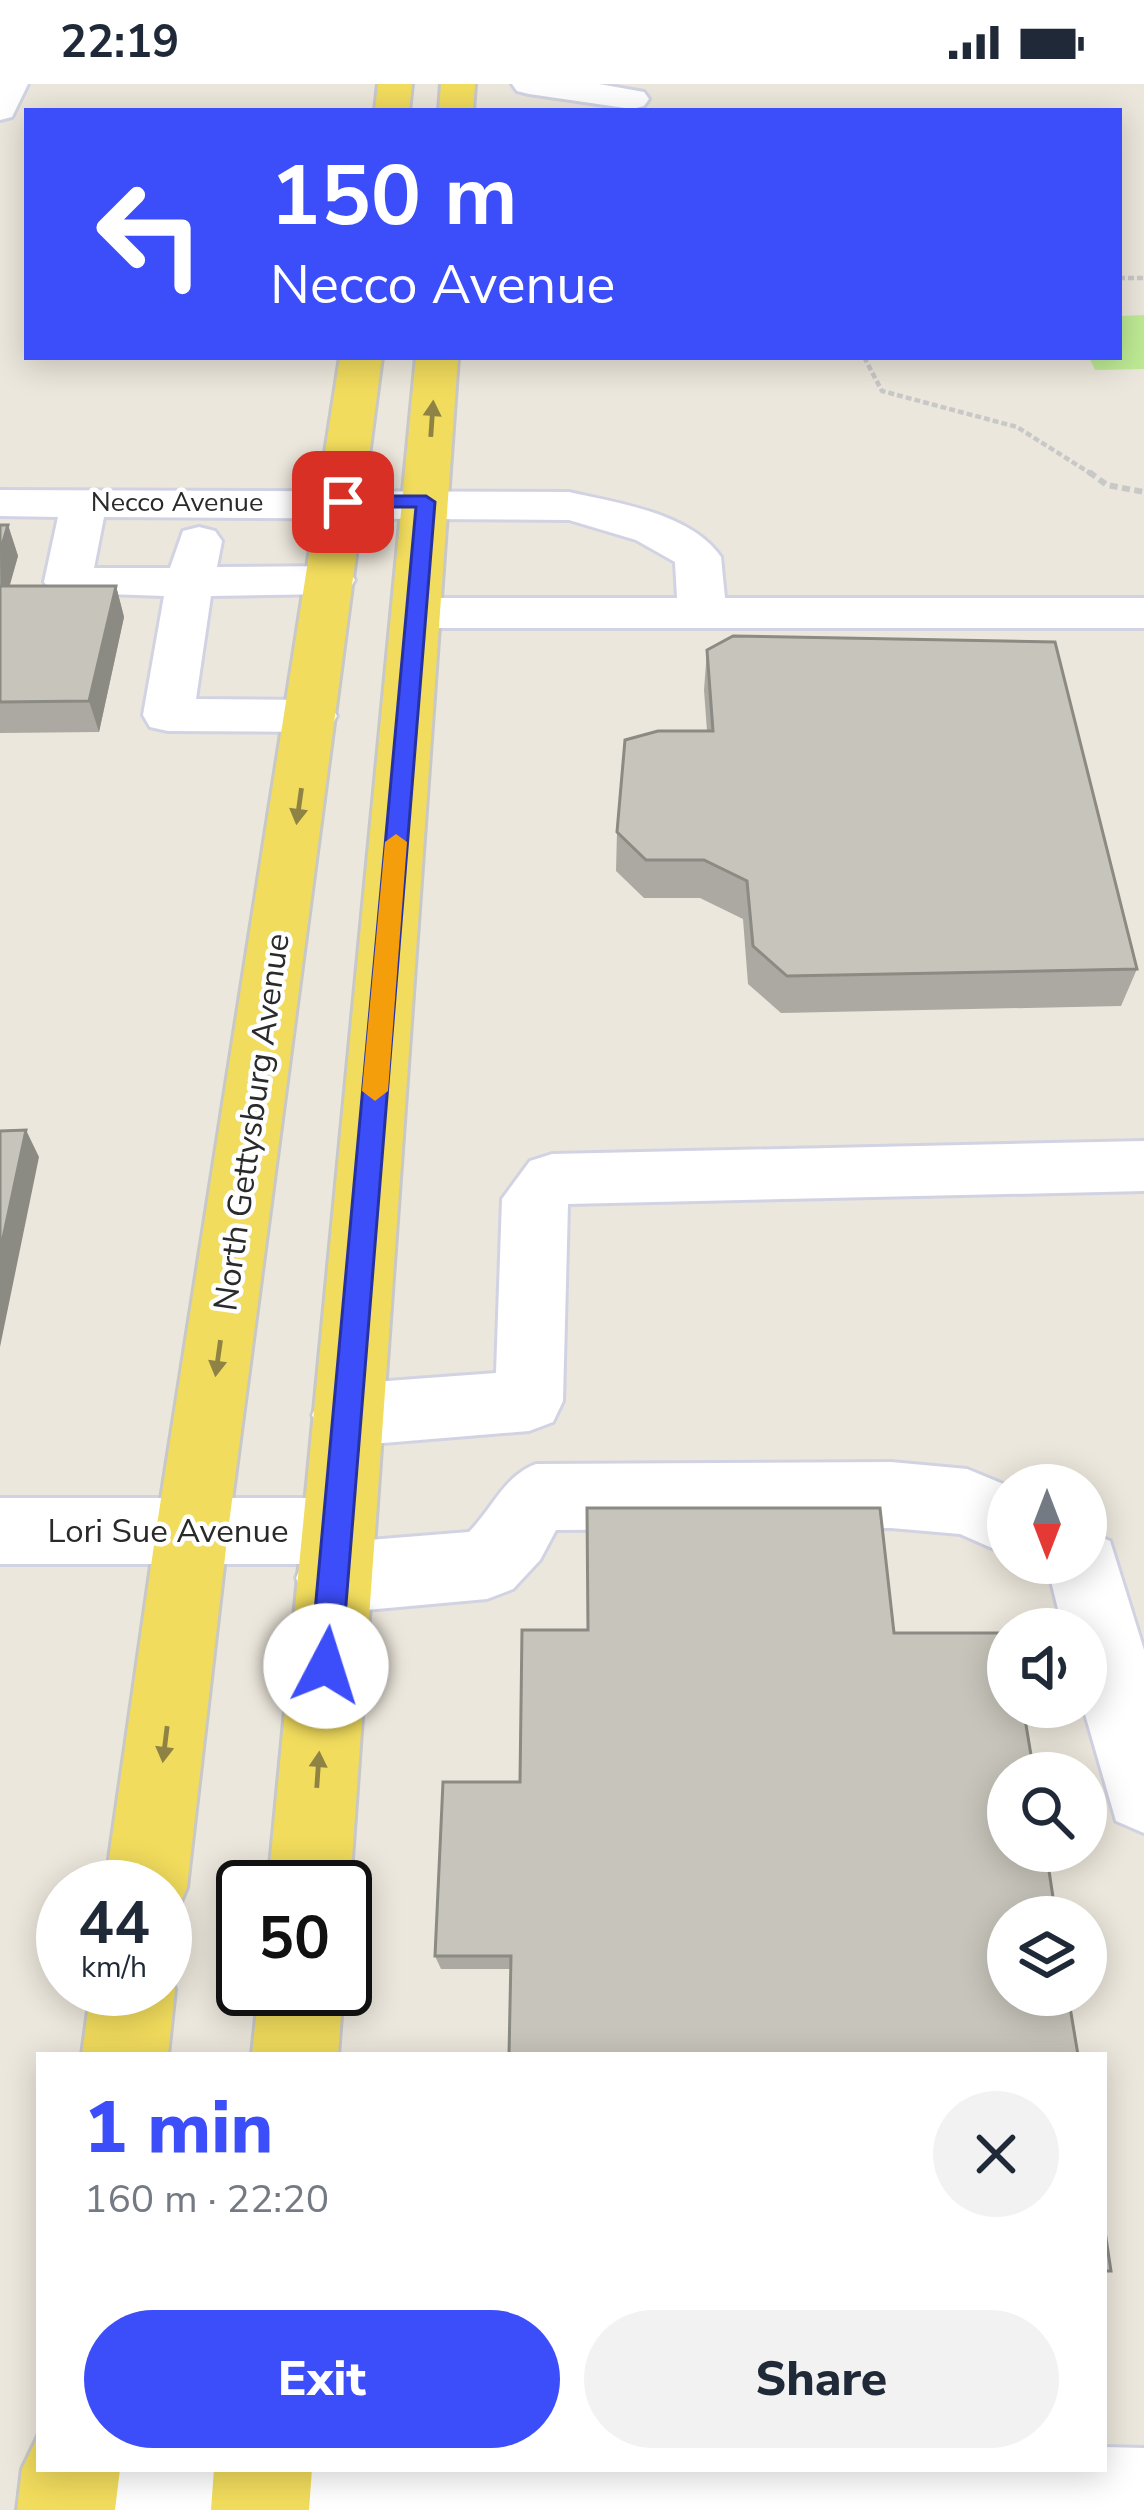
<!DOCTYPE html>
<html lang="en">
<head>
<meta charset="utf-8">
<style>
	:root { --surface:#fff; --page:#f2f2f3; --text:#1f2937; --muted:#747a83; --accent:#3c4dfa }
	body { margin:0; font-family:"Nunito Sans",sans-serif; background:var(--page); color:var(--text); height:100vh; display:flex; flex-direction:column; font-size:45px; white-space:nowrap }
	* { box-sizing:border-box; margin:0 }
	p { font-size:39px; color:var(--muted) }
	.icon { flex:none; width:66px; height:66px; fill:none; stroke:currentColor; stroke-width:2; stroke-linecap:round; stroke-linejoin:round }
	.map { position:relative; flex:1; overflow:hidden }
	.drawer { position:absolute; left:36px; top:1968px; width:1071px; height:420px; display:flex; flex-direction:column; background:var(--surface); border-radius:0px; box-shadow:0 6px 30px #0003 }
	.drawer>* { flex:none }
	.top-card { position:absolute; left:24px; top:24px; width:1098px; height:252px; border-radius:0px; box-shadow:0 6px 30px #0003; background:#3c4dfa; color:#fff; overflow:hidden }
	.needle { width:78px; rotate:180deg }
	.tools { position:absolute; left:987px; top:1380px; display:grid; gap:24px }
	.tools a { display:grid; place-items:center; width:120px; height:120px; border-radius:50%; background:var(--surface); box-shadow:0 6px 30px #0003; font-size:60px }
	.speed { position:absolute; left:36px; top:1776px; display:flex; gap:24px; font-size:60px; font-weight:700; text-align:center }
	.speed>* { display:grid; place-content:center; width:156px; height:156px; border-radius:50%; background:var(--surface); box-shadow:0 6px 30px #0003; line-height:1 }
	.speed small { font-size:30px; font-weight:400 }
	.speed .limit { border:6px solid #111; border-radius:18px; background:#fff; color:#111 }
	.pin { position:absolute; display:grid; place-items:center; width:102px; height:102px; color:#fff; margin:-51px; border-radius:24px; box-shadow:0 6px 18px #0006 }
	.me { position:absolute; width:132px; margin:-66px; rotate:5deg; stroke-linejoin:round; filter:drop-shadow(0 0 9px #0008) }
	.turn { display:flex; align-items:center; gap:42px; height:252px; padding:0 48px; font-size:54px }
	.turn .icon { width:156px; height:156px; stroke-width:2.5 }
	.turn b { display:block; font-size:84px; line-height:102px }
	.round { display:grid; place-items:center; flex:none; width:126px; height:126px; border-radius:63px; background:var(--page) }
	.head { display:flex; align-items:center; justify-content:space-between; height:204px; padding:0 48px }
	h1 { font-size:72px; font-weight:800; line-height:90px; color:var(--accent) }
	.action { display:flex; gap:24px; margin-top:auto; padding:24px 48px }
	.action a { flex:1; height:138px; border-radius:72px; background:var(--accent); color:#fff; font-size:48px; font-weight:800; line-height:138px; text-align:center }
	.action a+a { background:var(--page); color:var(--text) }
	.status { display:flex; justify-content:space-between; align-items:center; height:84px; padding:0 60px; background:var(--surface); direction:ltr }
	.status svg { height:33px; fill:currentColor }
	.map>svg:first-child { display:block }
	.pitch { fill:#beea94 }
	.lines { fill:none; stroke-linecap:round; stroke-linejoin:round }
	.minor-casing { stroke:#d1d3e3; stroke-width:6 }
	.major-casing { stroke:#c8c8c8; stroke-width:6 }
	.path-far1 { stroke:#c8c8c8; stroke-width:4.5; stroke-dasharray:6 3; stroke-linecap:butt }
	.path { stroke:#c8c8c8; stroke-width:6; stroke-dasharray:8 4.5; stroke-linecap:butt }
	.minor { fill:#fff; fill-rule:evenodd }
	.major { fill:#f1dc5d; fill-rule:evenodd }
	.wall { fill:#aba9a1 }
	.shaded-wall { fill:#8b8a83 }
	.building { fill:#c7c5bb; stroke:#8b8a83; stroke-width:3 }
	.oneway { fill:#8e8344 }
	.route { fill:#3c4dfa; stroke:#2732a2; stroke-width:3 }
	.slow { fill:#f59e0b }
	.labels { text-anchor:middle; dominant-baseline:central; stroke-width:9; stroke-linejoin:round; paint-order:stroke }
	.far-street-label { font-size:27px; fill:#2a2a2a; stroke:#fff }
	.street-label { font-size:33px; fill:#2a2a2a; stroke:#fff }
</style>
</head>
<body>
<div class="status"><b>22:19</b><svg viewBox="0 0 49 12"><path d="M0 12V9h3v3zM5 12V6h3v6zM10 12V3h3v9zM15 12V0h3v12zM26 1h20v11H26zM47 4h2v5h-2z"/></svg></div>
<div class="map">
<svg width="1144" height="2426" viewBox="0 0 1144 2426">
	<rect width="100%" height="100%" fill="#ece7dc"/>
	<path class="pitch" d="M1144,231V285L1095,286L1089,273H1119V232Z"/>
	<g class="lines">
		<g class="minor-casing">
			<path id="minor" d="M0,0H28L12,33L0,36Z
				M512,0H599L644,8L649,15L644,22L632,25L529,10L517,7Z
				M0,406L569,408C617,419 691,429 721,473L725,514H1144V544H416L399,539L392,529L399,519L416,514H677L675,478L636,456L569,436L104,433L94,484H170L183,447L199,443L215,447L222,457L217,483L332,482L349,486L355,496L349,506L332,510L211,512L196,615L312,616L330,620L337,632L330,644L312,648L168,647L150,643L143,631L164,512L51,508L44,498L58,433L0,432Z
				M1144,1057V1107L568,1120L563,1317L553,1338L529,1347L347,1362L323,1353L312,1331L323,1309L347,1300L496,1289L502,1115L530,1077L552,1070Z
				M891,1378L967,1385L1008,1402V1471L960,1450L891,1444L556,1446L540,1476L513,1505L487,1515L333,1529L307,1519L296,1494L302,1480H0V1414H337L363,1423L373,1447L369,1456L469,1448C494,1423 503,1393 536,1380Z
				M1086,1447L1110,1457L1144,1566V1749L1116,1737L1083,1623L1086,1545H1063L1047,1481L1086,1479Z
				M1104,2363L1144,2364V2426H56L70,2391L85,2385H1104Z"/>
		</g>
		<g class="major-casing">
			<path id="major" d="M378,0H412L409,27H375Z
				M441,0H475L473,27H439Z
				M340,273H382L228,1447L187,1803L175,1832L165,1836V1803H105L156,1447Z
				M416,273H458L350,1803L345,1815V1803H268Z
				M165,1880L175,1905L168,1971H82L91,1905H165Z
				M259,1905H343L338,1971H252Z
				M39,2350V2385H120L115,2426H17L22,2385Z
				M214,2385H312L309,2426H211Z"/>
		</g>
		<path class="path-far1" d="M1119,194H1144
			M864,273L882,307L1017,343L1093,391"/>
		<path class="path" d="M1089,388L1107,401L1144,408"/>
		<use href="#minor" class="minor"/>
		<use href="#major" class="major"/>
	</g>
	<path class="wall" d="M0,441H8L18,472L9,502H116L124,533L99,648L0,649Z
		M707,566L1137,885L1121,922L781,929L748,900L743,835L700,814H644L616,787L617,748L707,647L704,606Z
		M880,1424L511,1885H441L435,1872L520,1698L587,1546Z"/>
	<path class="shaded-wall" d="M8,441L18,472L1,533L0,468Z
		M116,502L124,533L99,648L89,617Z
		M26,1046L39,1073L0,1263V1168Z"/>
	<path class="building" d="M0,441H8L0,468Z
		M0,502H116L89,617L0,618Z
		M733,552L1055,558L1137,885L787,892L753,862L747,797L704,776H646L617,748L625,656L658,647H713L707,566Z
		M26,1046L0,1168V1047Z
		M587,1424H880L894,1549H1008V1623H1023L1034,1689H1008V1767H1046L1056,1833H1008V1911H1068L1078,1971H509L511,1872H435L443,1698H520L522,1546H588Z
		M1104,2141L1111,2187H1104Z"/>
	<defs><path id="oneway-solid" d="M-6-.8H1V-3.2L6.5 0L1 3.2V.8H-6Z" transform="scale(3)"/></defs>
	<g class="oneway">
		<use href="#oneway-solid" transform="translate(432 335) rotate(-86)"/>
		<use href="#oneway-solid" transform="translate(299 722) rotate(98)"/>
		<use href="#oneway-solid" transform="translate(218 1274) rotate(98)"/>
		<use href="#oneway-solid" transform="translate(165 1660) rotate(97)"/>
		<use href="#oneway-solid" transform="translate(318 1686) rotate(-86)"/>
	</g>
	<path class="route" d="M426,412L435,418L341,1582L337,1593L326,1597L315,1593L310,1582L416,423H343L334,418L343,412Z"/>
	<path class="slow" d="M396,750L407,758L388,1007L375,1017L362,1007L385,758Z"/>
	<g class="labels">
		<g class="far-street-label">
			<text x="177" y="418">Necco Avenue</text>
		</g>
		<g class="street-label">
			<text transform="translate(252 1038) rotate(-82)">North Gettysburg Avenue</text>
			<text x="168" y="1447">Lori Sue Avenue</text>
		</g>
	</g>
</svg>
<div class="tools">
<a><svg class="needle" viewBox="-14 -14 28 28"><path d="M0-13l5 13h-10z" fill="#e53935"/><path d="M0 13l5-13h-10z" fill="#747a83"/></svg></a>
<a><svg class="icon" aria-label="sound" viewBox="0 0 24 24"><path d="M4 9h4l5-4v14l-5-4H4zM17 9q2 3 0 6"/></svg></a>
<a><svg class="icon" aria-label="search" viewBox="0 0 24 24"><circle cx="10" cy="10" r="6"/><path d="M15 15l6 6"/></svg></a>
<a><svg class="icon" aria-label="layers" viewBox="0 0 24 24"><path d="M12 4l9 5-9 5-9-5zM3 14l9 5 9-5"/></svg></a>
</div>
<div class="speed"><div>44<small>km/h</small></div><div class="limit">50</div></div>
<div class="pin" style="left:343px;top:418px;background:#d93025"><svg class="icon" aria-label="arrive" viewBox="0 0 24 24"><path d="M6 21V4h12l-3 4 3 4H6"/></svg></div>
<svg class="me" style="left:326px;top:1582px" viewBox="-20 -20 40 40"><circle r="19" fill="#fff"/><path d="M0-13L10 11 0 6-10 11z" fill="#3c4dfa"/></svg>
<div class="top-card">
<div class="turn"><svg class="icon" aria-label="left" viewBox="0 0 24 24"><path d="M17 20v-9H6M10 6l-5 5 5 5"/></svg><div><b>150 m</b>Necco Avenue</div></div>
</div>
<section class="drawer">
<div class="head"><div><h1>1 min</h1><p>160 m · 22:20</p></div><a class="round"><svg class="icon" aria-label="close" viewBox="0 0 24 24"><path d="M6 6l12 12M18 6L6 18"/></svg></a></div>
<div class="action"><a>Exit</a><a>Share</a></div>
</section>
</div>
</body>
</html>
